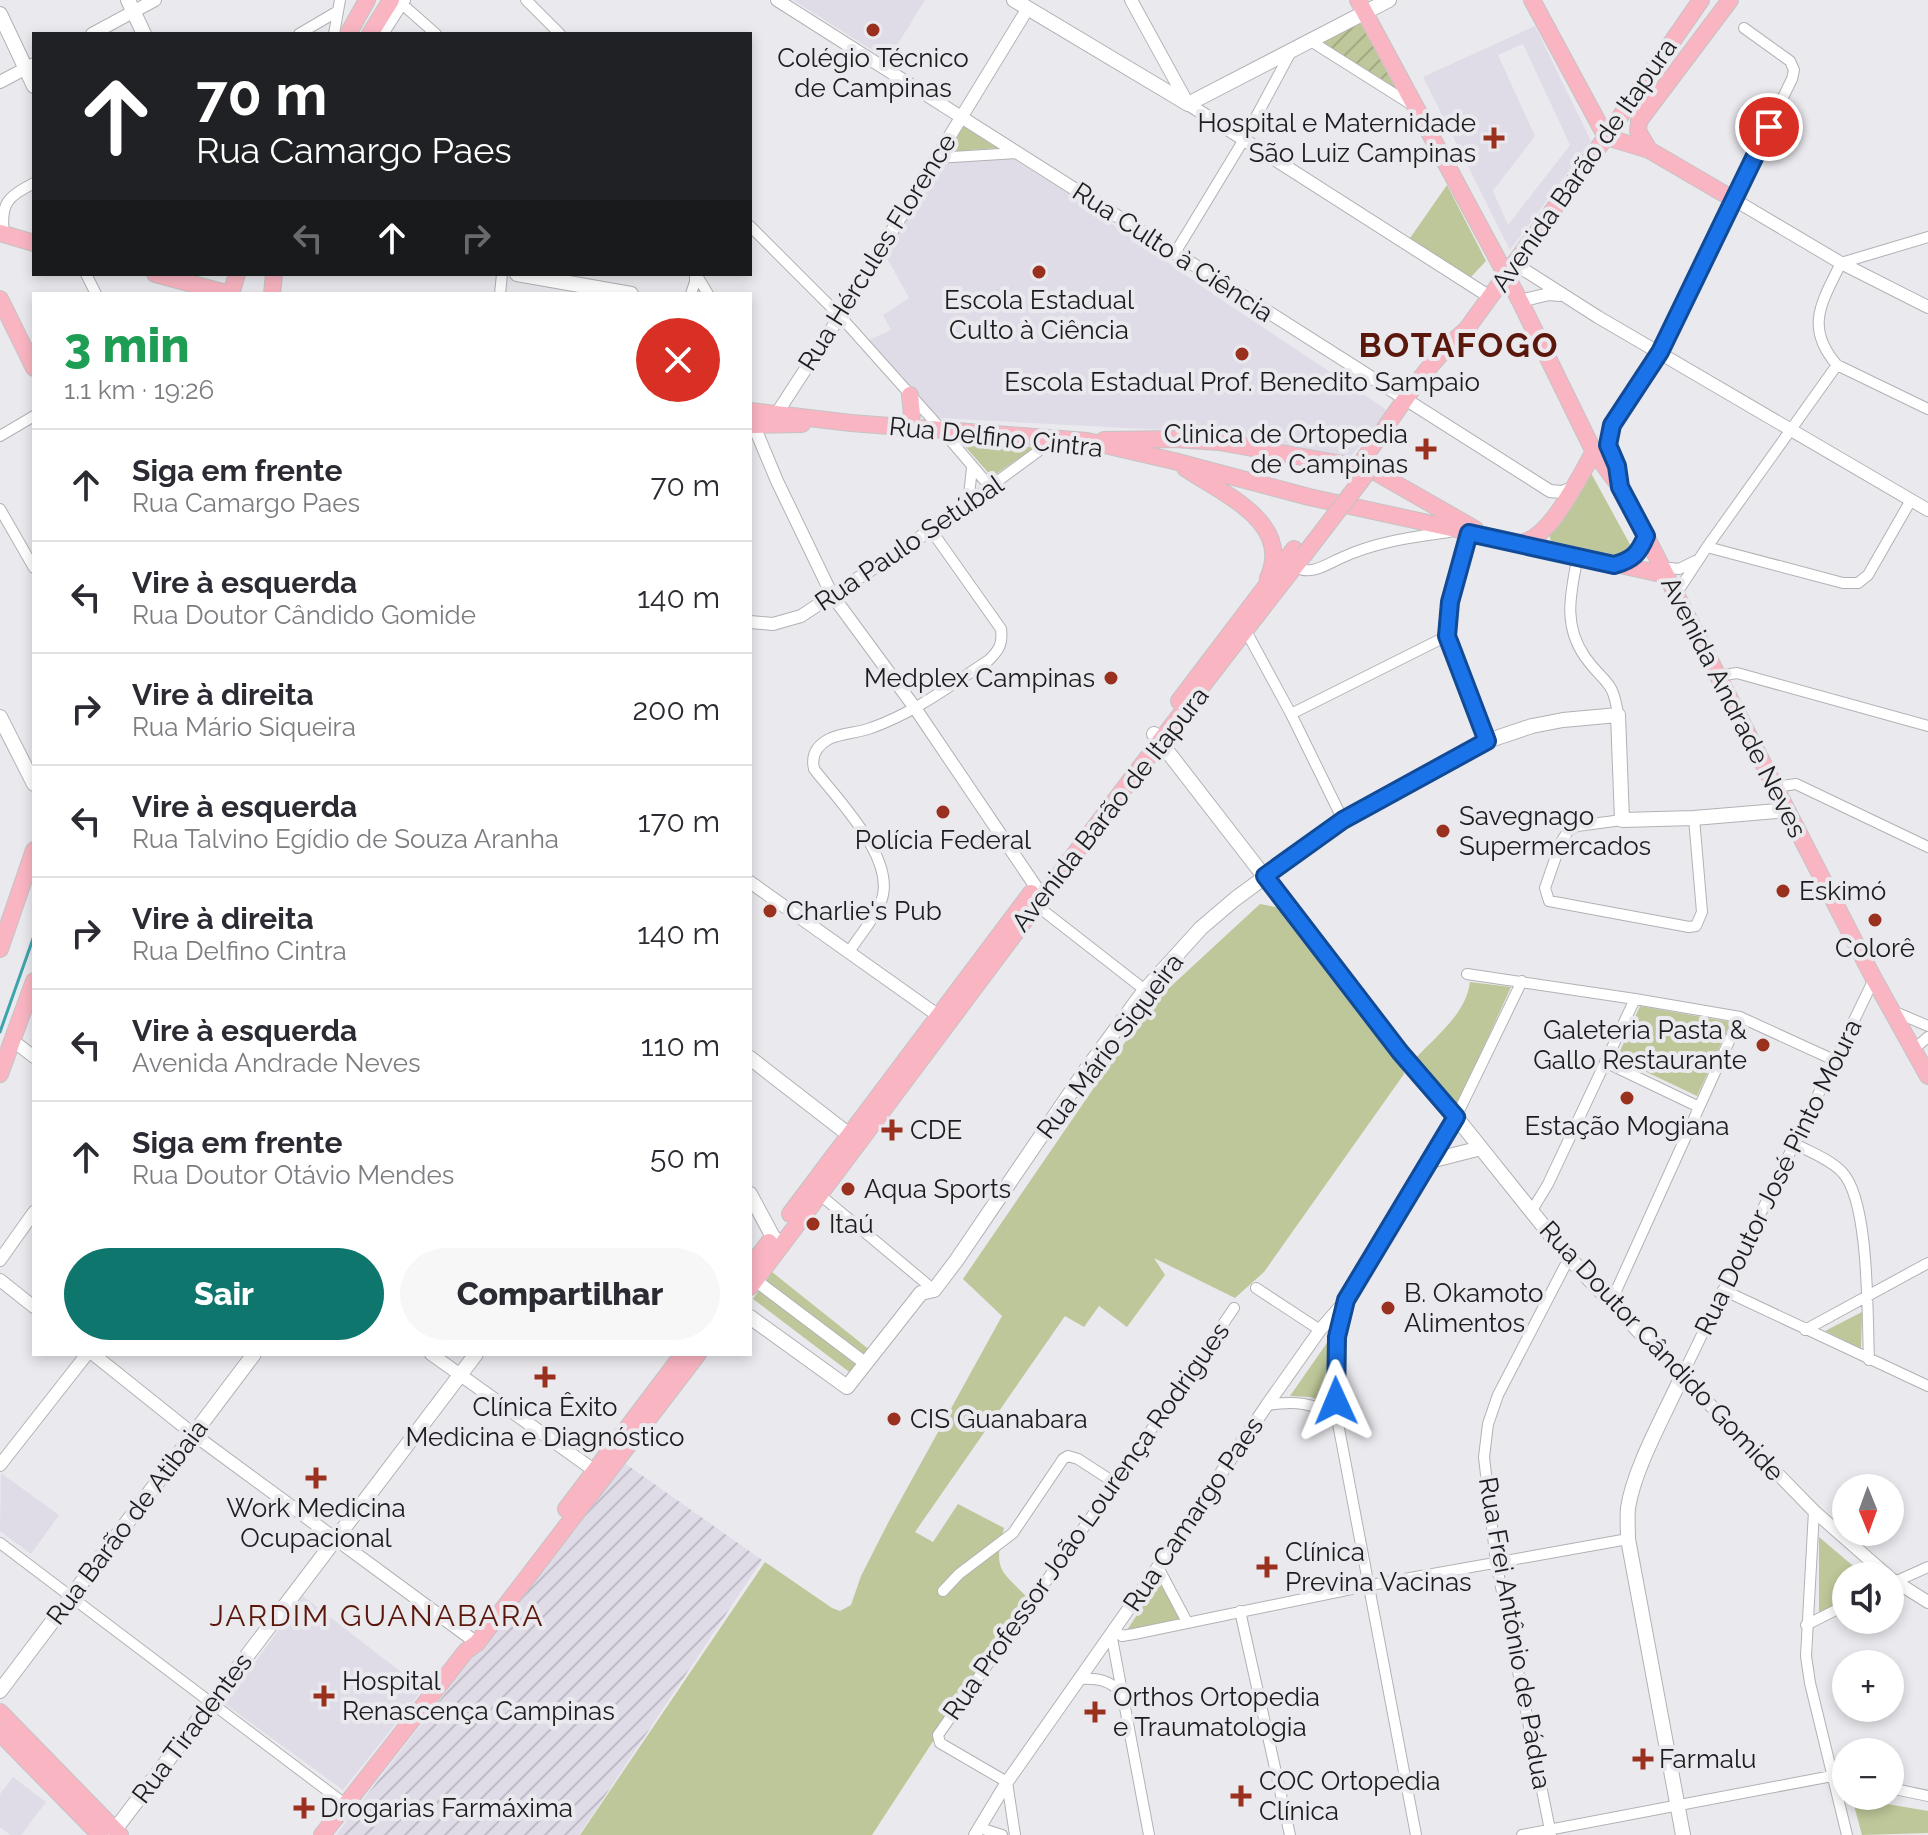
<!DOCTYPE html>
<html lang="pt">
<head>
<meta charset="utf-8">
<style>
	:root { --surface:#fff; --page:#f7f7f7; --text:#2b2b33; --muted:#7c7c81; --line:#e1e1e2; --accent:#0f766e }
	body { margin:0; font-family:Raleway,sans-serif; background:var(--page); color:var(--text); height:100vh; display:flex; flex-direction:column; font-size:30px; white-space:nowrap }
	* { box-sizing:border-box; margin:0 }
	p { font-size:26px; color:var(--muted) }
	.icon { flex:none; width:44px; height:44px; fill:none; stroke:currentColor; stroke-width:2; stroke-linecap:round; stroke-linejoin:round }
	.map { position:relative; flex:1; overflow:hidden }
	.panel { position:absolute; left:32px; top:292px; width:720px; height:1064px; display:flex; flex-direction:column; background:var(--surface); border-radius:0px; box-shadow:0 4px 12px #0003 }
	.panel>* { flex:none }
	.top-card { position:absolute; left:32px; top:32px; width:720px; height:244px; border-radius:0px; box-shadow:0 4px 12px #0003; background:#202124; color:#fff; overflow:hidden }
	.needle { width:52px; rotate:179deg }
	.fabs { position:absolute; left:1832px; top:1474px; display:grid; gap:16px }
	.fabs a { display:grid; place-items:center; width:72px; height:72px; border-radius:50%; background:var(--surface); box-shadow:0 4px 12px #0003; font-size:40px }
	.pin { position:absolute; display:grid; place-items:center; width:68px; height:68px; color:#fff; margin:-34px; border:4px solid #fff; border-radius:50%; box-shadow:0 2px 8px #0007 }
	.me { position:absolute; width:88px; margin:-44px; rotate:359deg; stroke-linejoin:round; filter:drop-shadow(0 0 6px #0008) }
	.turn { display:flex; align-items:center; gap:28px; height:168px; padding:0 32px; font-size:36px }
	.turn .icon { width:104px; height:104px; stroke-width:2.5 }
	.turn b { display:block; font-size:56px; line-height:68px }
	.lanes { display:flex; align-items:center; height:76px; padding:0 32px; background:#0003; justify-content:center; gap:40px; direction:ltr }
	.lanes .off { opacity:.35 }
	.round { display:grid; place-items:center; flex:none; width:84px; height:84px; border-radius:42px; background:var(--page) }
	.headline { display:flex; align-items:center; justify-content:space-between; height:136px; padding:0 32px }
	h1 { font-size:48px; font-weight:800; line-height:60px; color:#1e9e55 }
	.cta { display:flex; gap:16px; margin-top:auto; padding:16px 32px }
	.cta a { flex:1; height:92px; border-radius:48px; background:var(--accent); color:#fff; font-size:32px; font-weight:800; line-height:92px; text-align:center }
	.cta a+a { background:var(--page); color:var(--text) }
	ul { padding:0; list-style:none }
	li { display:flex; align-items:center; gap:24px; height:112px; padding:0 32px; border-top:2px solid var(--line) }
	li div { flex:1 }
	li b { display:block; font-size:30px }
	li em { font-style:normal }
	.map>svg:first-child { display:block }
	.built { fill:#dfdce8; fill-rule:evenodd }
	.industrial { fill:url(#industrial-furrows) }
	.green { fill:#bec799 }
	.garden { fill:url(#garden-furrows) }
	.lines { fill:none; stroke-linecap:round; stroke-linejoin:round }
	.stream { stroke:#3da3ad; stroke-width:3 }
	.minor-casing { stroke:#b2b1b5; stroke-width:12 }
	.tertiary-casing { stroke:#b2b1b5; stroke-width:14 }
	.secondary-casing { stroke:#b2b1b5; stroke-width:16 }
	.primary-casing { stroke:#c4c4c4; stroke-width:18 }
	.minor { stroke:#fff; stroke-width:10 }
	.tertiary { stroke:#fff; stroke-width:12 }
	.secondary { stroke:#fff; stroke-width:14 }
	.primary { stroke:#fab5c2; stroke-width:16 }
	.primary-bridge-casing { stroke:#c4c4c4; stroke-width:18; stroke-linecap:butt }
	.primary-bridge { stroke:#fab5c2; stroke-width:16 }
	.route-casing { stroke:#114b97; stroke-width:20 }
	.route { stroke:#1a73e8; stroke-width:14 }
	.poi-dot { fill:#9a311e; stroke:#eae9ee; stroke-width:3 }
	.labels { text-anchor:middle; dominant-baseline:central; stroke-width:8; stroke-linejoin:round; paint-order:stroke }
	.poi-label { font-size:26px; fill:#1d1c1e; stroke:#eae9ee; text-anchor:start }
	.street-label { font-size:26px; fill:#1d1c1e; stroke:#eae9ee }
	.quarter-label { font-size:30px; letter-spacing:2px; fill:#5a170b; stroke:#eae9ee }
	.district-label { font-size:34px; font-weight:bold; letter-spacing:2px; fill:#5a170b; stroke:#eae9ee }
</style>
</head>
<body>
<div class="map">
<svg width="1928" height="1835" viewBox="0 0 1928 1835">
	<defs>
		<pattern id="industrial-furrows" width="10" height="10" patternUnits="userSpaceOnUse" patternTransform="scale(2)"><rect width="10" height="10" fill="#dfdce8"/><path d="M-1 1l2-2M0 10L10 0M9 11l2-2" fill="none" stroke="#bfbcc7"/></pattern>
		<pattern id="garden-furrows" width="10" height="10" patternUnits="userSpaceOnUse" patternTransform="scale(2)"><rect width="10" height="10" fill="#bec799"/><path d="M-1 1l2-2M0 10L10 0M9 11l2-2" fill="none" stroke="#a3aa83"/></pattern>
	</defs>
	<rect width="100%" height="100%" fill="#eae9ee"/>
	<path class="built" d="M793,0H925L888,60Z
		M1535,26L1591,141L1510,250L1423,77ZM1523,44L1570,145L1508,225L1493,191L1535,136L1498,55Z
		M1016,157L1216,296L1390,412L1350,457L1205,432L937,418L869,340L891,330L883,315L909,298L882,249L936,161Z
		M1,1473L59,1515L31,1554L0,1531Z
		M303,1596L423,1689L343,1790L225,1704Z
		M13,1777L46,1802L21,1835H10L0,1827V1794Z"/>
	<path class="industrial" d="M623,1462L762,1560L579,1835H336Z"/>
	<path class="green" d="M964,126L1002,148L969,150L945,157Z
		M1447,185L1486,261L1470,278L1408,241Z
		M963,444L1035,447L992,477Z
		M1591,473L1633,550L1632,556L1627,559L1559,548L1551,541L1549,534L1586,474Z
		M1260,904L1281,908L1400,1052L1404,1074L1264,1272L1235,1298L1154,1258L1165,1275L1127,1327L1099,1306L1084,1327L1065,1316L915,1532L933,1542L958,1504L1004,1528C994,1569 998,1568 1027,1597L872,1835H580L765,1562L832,1608L840,1611L851,1605L861,1576L889,1521L1002,1316L963,1279L1139,1022L1169,988Z
		M1470,982L1511,987L1454,1112L1415,1059C1436,1036 1466,1014 1470,982Z
		M1640,1006L1731,1022L1697,1096L1617,1058Z
		M772,1272L871,1351L852,1374L753,1299Z
		M1862,1312L1861,1349L1825,1331Z
		M1329,1340L1330,1404L1310,1397L1290,1396Z
		M1819,1537L1865,1576H1846V1600L1819,1614Z
		M1159,1582L1182,1621L1123,1636Z
		M1852,1798L1928,1811V1833L1862,1835Z"/>
	<path class="garden" d="M1361,19L1396,88L1317,40Z"/>
	<g class="lines">
		<path class="stream" d="M0,1032L34,936"/>
		<g class="minor-casing">
			<path id="minor" d="M526,0L560,34
				M402,4L436,34
				M299,34L338,11
				M334,34L340,0
				M383,34L405,0
				M1309,40L1412,105
				M936,158L1017,153
				M1733,199L1792,79L1794,70L1790,61L1744,28
				M750,226L840,316L941,429L991,488
				M4,235C0,202 8,197 34,183
				M1928,237L1841,263C1822,302 1804,327 1837,365L1928,409
				M1175,253L1243,141L1292,50
				M86,274L96,294
				M696,274L708,294
				M500,294L502,274
				M691,294L695,282V274
				M0,436L34,416
				M968,505L972,468
				M0,509L34,568
				M1469,533L1450,602L1447,636L1487,741
				M1707,547L1843,583H1858L1868,575L1911,500
				M1578,555C1571,592 1562,624 1585,657C1604,684 1613,678 1618,715
				M1295,567C1311,576 1325,565 1341,558C1375,542 1412,537 1449,532
				M1662,567L1679,569L1695,561
				M1676,594L1707,547L1837,365
				M1246,631L1291,714L1343,820
				M1718,676L1737,673L1928,726
				M1291,714L1447,636
				M1775,787L1796,784L1928,847
				M1622,820L1577,826L1568,831L1561,842L1545,888L1549,901L1689,927L1696,926L1702,912L1694,818
				M1036,905L1145,990
				M849,952C859,936 873,921 880,904C900,862 838,800 814,769C811,756 816,746 829,739C841,733 858,733 871,728C914,713 951,685 989,660C999,650 1003,644 1001,629L931,530L1055,439
				M1467,974L1635,999L1740,1017L1834,1060
				M1893,1011L1928,1026
				M1914,1049L1928,1037
				M1605,1062L1699,1107
				M1456,1117L1522,981
				M1794,1143C1809,1152 1830,1159 1842,1172C1870,1201 1867,1317 1869,1360
				M819,1194L934,1290
				M1531,1212L1548,1184L1635,999
				M1256,1288L1320,1330
				M1723,1290L1928,1386
				M1346,1301C1336,1341 1335,1377 1337,1418L1416,1835
				M1611,1302L1740,1017
				M1805,1330L1928,1263
				M1682,1376L1874,979
				M1267,1405C1294,1401 1314,1402 1337,1418
				M1814,1511L1806,1656L1810,1683L1847,1835
				M0,1543L345,1804
				M1158,1567L1187,1622
				M1890,1584L1928,1567
				M943,1591L959,1574L1013,1533L1063,1459L1068,1456L1078,1459L1115,1483
				M1240,1611L1290,1835
				M1806,1625L1846,1605
				M1113,1630L1122,1636L1134,1634L1371,1585L1628,1539
				M1111,1633L1149,1835
				M1080,1679C1098,1678 1109,1680 1122,1693
				M1890,1788L1928,1796
				M980,1828L1002,1835
				M1015,1835L1007,1782L940,1743L938,1735L1115,1483L1234,1308
				M1522,1835L1832,1776L1846,1779
				M1551,1835L1496,1562L1484,1457L1488,1424L1498,1395L1569,1258"/>
		</g>
		<g class="tertiary-casing">
			<path id="tertiary" d="M777,0L1550,491L1562,492L1572,488
				M1131,0L1188,104L1490,297
				M92,34L155,0
				M0,82L34,64
				M1733,199L1841,263L1928,307
				M1515,264L1598,317L1928,510
				M1520,301L1549,294L1560,295
				M777,413L840,316L1028,8
				M754,426L777,481L832,595L915,708L1036,887
				M750,622L773,624L801,616L931,530
				M750,882L943,1019
				M12,1040L34,1057
				M0,1260L34,1212
				M0,1280L34,1307
				M755,1280L865,1363
				M93,1354L193,1434L477,1643
				M431,1354L602,1476
				M1682,1376L1814,1511L1888,1576
				M0,1465L87,1354
				M1890,1578L1928,1602
				M975,1835L1007,1782L1158,1567L1267,1405L1320,1330L1346,1300L1456,1117"/>
		</g>
		<g class="secondary-casing">
			<path id="secondary" d="M128,0L144,34
				M1014,0L1188,104L1389,0
				M0,14L34,86
				M517,274L631,294
				M0,717L34,784
				M1154,734L1400,1052L1456,1117L1569,1258L1682,1376C1665,1414 1634,1468 1628,1508C1627,1518 1628,1529 1628,1539L1683,1835
				M750,1058L848,1134
				M1430,1161L1481,1148
				M750,1194L773,1237L781,1243
				M750,1317L847,1387L921,1293L934,1290L956,1261L1086,1070L1145,990L1201,928L1235,899L1343,820L1487,741L1532,726L1563,720L1618,715L1622,820L1694,818L1788,810
				M0,1691L254,1354
				M111,1835L476,1354"/>
		</g>
		<g class="primary-casing">
			<path id="primary" d="M1358,0L1520,301L1594,452L1620,487L1632,509L1874,979L1928,1076
				M1532,0L1606,137L1649,150L1733,199L1660,352L1612,425L1608,445L1617,466L1620,485
				M348,34L367,0
				M370,34L391,0
				M1649,150L1638,131L1639,121L1730,0
				M0,233L34,243
				M155,274L230,294
				M231,294L237,274
				M272,294L274,274
				M0,299L34,368
				M750,411L851,423L1087,441L1174,461L1309,497L1666,575
				M750,425L802,424
				M906,428L912,415L910,395
				M1104,440L1175,439L1219,442L1370,469L1475,529
				M1358,467C1389,424 1425,363 1466,330L1606,137L1701,0
				M1185,468C1221,493 1294,522 1268,578
				M1521,543C1552,537 1578,478 1594,452
				M1179,701L1294,549
				M0,949L34,850
				M0,1074L34,981
				M790,1214L1031,893
				M750,1267L769,1242
				M750,1287C935,1043 1115,795 1304,555
				M566,1509L683,1354
				M0,1712L120,1835
				M0,1733L100,1835
				M322,1835L466,1651L477,1643L698,1354"/>
		</g>
		<use href="#minor" class="minor"/>
		<use href="#tertiary" class="tertiary"/>
		<use href="#secondary" class="secondary"/>
		<use href="#primary" class="primary"/>
		<g class="primary-bridge-casing">
			<path id="primary-bridge" d="M1304,555L1370,469"/>
		</g>
		<use href="#primary-bridge" class="primary-bridge"/>
	</g>
	<g class="lines">
		<g class="route-casing">
			<path id="route" d="M1336,1401L1337,1337L1346,1300L1456,1117L1400,1052L1265,876L1343,820L1487,741L1447,636L1450,602L1469,533L1614,565C1633,560 1639,553 1646,536L1620,487L1617,466L1608,445L1612,425L1660,352L1769,127"/>
		</g>
		<use href="#route" class="route"/>
	</g>
	<g class="poi-dot">
		<circle cx="873" cy="30" r="8"/>
		<path d="M1490 126h8v8h8v8h-8v8h-8v-8h-8v-8h8z"/>
		<circle cx="1039" cy="272" r="8"/>
		<circle cx="1242" cy="354" r="8"/>
		<path d="M1422 437h8v8h8v8h-8v8h-8v-8h-8v-8h8z"/>
		<circle cx="1111" cy="678" r="8"/>
		<circle cx="943" cy="812" r="8"/>
		<circle cx="1443" cy="831" r="8"/>
		<circle cx="1783" cy="891" r="8"/>
		<circle cx="770" cy="911" r="8"/>
		<circle cx="1875" cy="920" r="8"/>
		<circle cx="1763" cy="1045" r="8"/>
		<circle cx="1627" cy="1098" r="8"/>
		<path d="M888 1118h8v8h8v8h-8v8h-8v-8h-8v-8h8z"/>
		<circle cx="848" cy="1189" r="8"/>
		<circle cx="813" cy="1224" r="8"/>
		<circle cx="1388" cy="1308" r="8"/>
		<path d="M541 1365h8v8h8v8h-8v8h-8v-8h-8v-8h8z"/>
		<circle cx="894" cy="1419" r="8"/>
		<path d="M312 1466h8v8h8v8h-8v8h-8v-8h-8v-8h8z"/>
		<path d="M1263 1555h8v8h8v8h-8v8h-8v-8h-8v-8h8z"/>
		<path d="M320 1684h8v8h8v8h-8v8h-8v-8h-8v-8h8z"/>
		<path d="M1091 1700h8v8h8v8h-8v8h-8v-8h-8v-8h8z"/>
		<path d="M1639 1747h8v8h8v8h-8v8h-8v-8h-8v-8h8z"/>
		<path d="M1237 1784h8v8h8v8h-8v8h-8v-8h-8v-8h8z"/>
		<path d="M300 1796h8v8h8v8h-8v8h-8v-8h-8v-8h8z"/>
	</g>
	<g class="labels">
		<g class="poi-label">
			<text x="873" y="58" text-anchor="middle">Colégio Técnico<tspan x="873" dy="30">de Campinas</tspan></text>
			<text x="1476" y="123" text-anchor="end">Hospital e Maternidade<tspan x="1476" dy="30">São Luiz Campinas</tspan></text>
			<text x="1039" y="300" text-anchor="middle">Escola Estadual<tspan x="1039" dy="30">Culto à Ciência</tspan></text>
			<text x="1242" y="382" text-anchor="middle">Escola Estadual Prof. Benedito Sampaio</text>
			<text x="1408" y="434" text-anchor="end">Clinica de Ortopedia<tspan x="1408" dy="30">de Campinas</tspan></text>
			<text x="1095" y="678" text-anchor="end">Medplex Campinas</text>
			<text x="1459" y="816">Savegnago<tspan x="1459" dy="30">Supermercados</tspan></text>
			<text x="943" y="840" text-anchor="middle">Polícia Federal</text>
			<text x="1799" y="891">Eskimó</text>
			<text x="786" y="911">Charlie's Pub</text>
			<text x="1875" y="948" text-anchor="middle">Colorê</text>
			<text x="1747" y="1030" text-anchor="end">Galeteria Pasta &amp;<tspan x="1747" dy="30">Gallo Restaurante</tspan></text>
			<text x="1627" y="1126" text-anchor="middle">Estação Mogiana</text>
			<text x="910" y="1130">CDE</text>
			<text x="864" y="1189">Aqua Sports</text>
			<text x="829" y="1224">Itaú</text>
			<text x="1404" y="1293">B. Okamoto<tspan x="1404" dy="30">Alimentos</tspan></text>
			<text x="545" y="1407" text-anchor="middle">Clínica Êxito<tspan x="545" dy="30">Medicina e Diagnóstico</tspan></text>
			<text x="910" y="1419">CIS Guanabara</text>
			<text x="316" y="1508" text-anchor="middle">Work Medicina<tspan x="316" dy="30">Ocupacional</tspan></text>
			<text x="1285" y="1552">Clínica<tspan x="1285" dy="30">Previna Vacinas</tspan></text>
			<text x="342" y="1681">Hospital<tspan x="342" dy="30">Renascença Campinas</tspan></text>
			<text x="1113" y="1697">Orthos Ortopedia<tspan x="1113" dy="30">e Traumatologia</tspan></text>
			<text x="1659" y="1759">Farmalu</text>
			<text x="1259" y="1781">COC Ortopedia<tspan x="1259" dy="30">Clínica</tspan></text>
			<text x="320" y="1808">Drogarias Farmáxima</text>
		</g>
		<g class="street-label">
			<text transform="translate(1584 165) rotate(-55)">Avenida Barão de Itapura</text>
			<text transform="translate(877 252) rotate(-58)">Rua Hércules Florence</text>
			<text transform="translate(1173 252) rotate(33)">Rua Culto à Ciência</text>
			<text transform="translate(996 437) rotate(6)">Rua Delfino Cintra</text>
			<text transform="translate(909 543) rotate(-34)">Rua Paulo Setúbal</text>
			<text transform="translate(1734 707) rotate(63)">Avenida Andrade Neves</text>
			<text transform="translate(1110 809) rotate(-52)">Avenida Barão de Itapura</text>
			<text transform="translate(1110 1046) rotate(-53)">Rua Mário Siqueira</text>
			<text transform="translate(1778 1177) rotate(-64)">Rua Doutor José Pinto Moura</text>
			<text transform="translate(1662 1351) rotate(47)">Rua Doutor Cândido Gomide</text>
			<text transform="translate(1193 1514) rotate(-56)">Rua Camargo Paes</text>
			<text transform="translate(1086 1521) rotate(-55)">Rua Professor João Lourença Rodrigues</text>
			<text transform="translate(127 1522) rotate(-53)">Rua Barão de Atibaia</text>
			<text transform="translate(1515 1633) rotate(80)">Rua Frei Antônio de Pádua</text>
			<text transform="translate(192 1728) rotate(-53)">Rua Tiradentes</text>
		</g>
		<g class="quarter-label">
			<text x="377" y="1615">JARDIM GUANABARA</text>
		</g>
		<g class="district-label">
			<text x="1459" y="345">BOTAFOGO</text>
		</g>
	</g>
</svg>
<div class="fabs">
<a><svg class="needle" viewBox="-14 -14 28 28"><path d="M0-13l5 13h-10z" fill="#e53935"/><path d="M0 13l5-13h-10z" fill="#7c7c81"/></svg></a>
<a><svg class="icon" aria-label="sound" viewBox="0 0 24 24"><path d="M4 9h4l5-4v14l-5-4H4zM17 9q2 3 0 6"/></svg></a>
<a>+</a>
<a>−</a>
</div>
<div class="pin" style="left:1769px;top:127px;background:#d93025"><svg class="icon" aria-label="arrive" viewBox="0 0 24 24"><path d="M6 21V4h12l-3 4 3 4H6"/></svg></div>
<svg class="me" style="left:1336px;top:1401px" viewBox="-20 -20 40 40"><path d="M0-17L14 15 0 8-14 15z" fill="#1a73e8" stroke="#fff" stroke-width="4"/></svg>
<div class="top-card">
<div class="turn"><svg class="icon" aria-label="ahead" viewBox="0 0 24 24"><path d="M12 20V5M6 11l6-6 6 6"/></svg><div><b>70 m</b>Rua Camargo Paes</div></div>
<div class="lanes"><svg class="icon off" aria-label="left" viewBox="0 0 24 24"><path d="M17 20v-9H6M10 6l-5 5 5 5"/></svg><svg class="icon" aria-label="ahead" viewBox="0 0 24 24"><path d="M12 20V5M6 11l6-6 6 6"/></svg><svg class="icon off" aria-label="right" viewBox="0 0 24 24"><path d="M7 20v-9h11M14 6l5 5-5 5"/></svg></div>
</div>
<section class="panel">
<div class="headline"><div><h1>3 min</h1><p>1.1 km · 19:26</p></div><a class="round" style="background:#d93025;color:#fff"><svg class="icon" aria-label="close" viewBox="0 0 24 24"><path d="M6 6l12 12M18 6L6 18"/></svg></a></div>
<ul>
<li><svg class="icon" aria-label="ahead" viewBox="0 0 24 24"><path d="M12 20V5M6 11l6-6 6 6"/></svg><div><b>Siga em frente</b><p>Rua Camargo Paes</p></div><em>70 m</em></li>
<li><svg class="icon" aria-label="left" viewBox="0 0 24 24"><path d="M17 20v-9H6M10 6l-5 5 5 5"/></svg><div><b>Vire à esquerda</b><p>Rua Doutor Cândido Gomide</p></div><em>140 m</em></li>
<li><svg class="icon" aria-label="right" viewBox="0 0 24 24"><path d="M7 20v-9h11M14 6l5 5-5 5"/></svg><div><b>Vire à direita</b><p>Rua Mário Siqueira</p></div><em>200 m</em></li>
<li><svg class="icon" aria-label="left" viewBox="0 0 24 24"><path d="M17 20v-9H6M10 6l-5 5 5 5"/></svg><div><b>Vire à esquerda</b><p>Rua Talvino Egídio de Souza Aranha</p></div><em>170 m</em></li>
<li><svg class="icon" aria-label="right" viewBox="0 0 24 24"><path d="M7 20v-9h11M14 6l5 5-5 5"/></svg><div><b>Vire à direita</b><p>Rua Delfino Cintra</p></div><em>140 m</em></li>
<li><svg class="icon" aria-label="left" viewBox="0 0 24 24"><path d="M17 20v-9H6M10 6l-5 5 5 5"/></svg><div><b>Vire à esquerda</b><p>Avenida Andrade Neves</p></div><em>110 m</em></li>
<li><svg class="icon" aria-label="ahead" viewBox="0 0 24 24"><path d="M12 20V5M6 11l6-6 6 6"/></svg><div><b>Siga em frente</b><p>Rua Doutor Otávio Mendes</p></div><em>50 m</em></li>
</ul>
<div class="cta"><a>Sair</a><a>Compartilhar</a></div>
</section>
</div>
</body>
</html>
